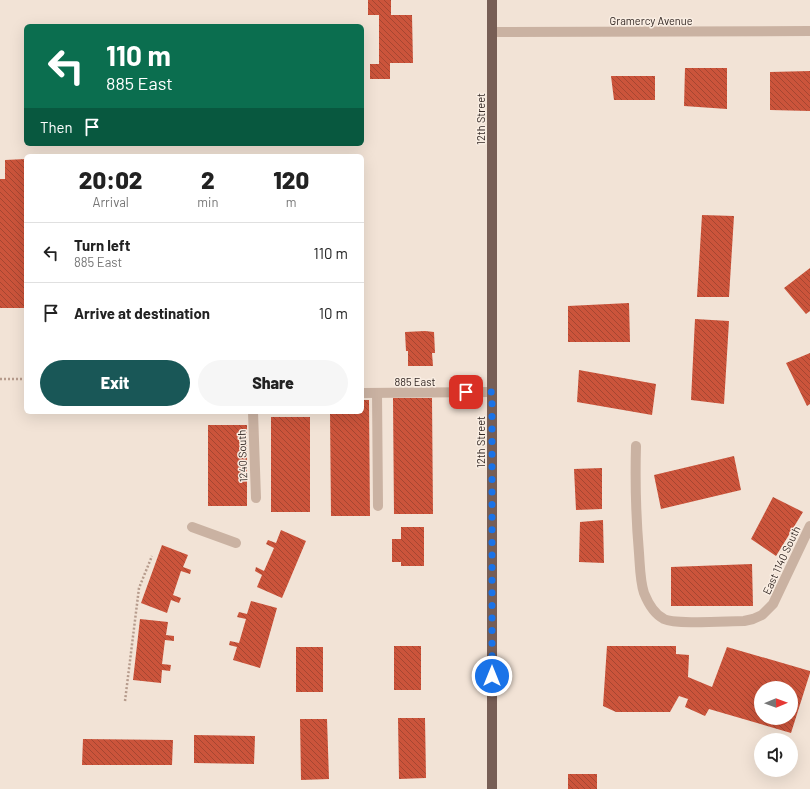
<!DOCTYPE html>
<html lang="en">
<head>
<meta charset="utf-8">
<style>
	:root { --surface:#fff; --page:#f6f6f6; --text:#222; --muted:#767676; --line:#e0e0e0; --accent:#195757 }
	body { margin:0; font-family:Barlow,sans-serif; background:var(--page); color:var(--text); height:100vh; display:flex; flex-direction:column; font-size:15px; white-space:nowrap }
	* { box-sizing:border-box; margin:0 }
	p { font-size:13px; color:var(--muted) }
	.icon { flex:none; width:22px; height:22px; fill:none; stroke:currentColor; stroke-width:2; stroke-linecap:round; stroke-linejoin:round }
	.map { position:relative; flex:1; overflow:hidden }
	.panel { position:absolute; left:24px; top:154px; width:340px; height:260px; display:flex; flex-direction:column; background:var(--surface); border-radius:6px; box-shadow:0 4px 16px #0002 }
	.panel>* { flex:none }
	.hud { position:absolute; left:24px; top:24px; width:340px; height:122px; border-radius:6px; box-shadow:0 4px 16px #0002; background:#0b6e4f; color:#fff; overflow:hidden }
	.needle { width:26px; rotate:89deg }
	.tools { position:absolute; left:754px; top:681px; display:grid; gap:8px }
	.tools a { display:grid; place-items:center; width:44px; height:44px; border-radius:50%; background:var(--surface); box-shadow:0 4px 16px #0002; font-size:20px }
	.pin { position:absolute; display:grid; place-items:center; width:34px; height:34px; color:#fff; margin:-17px; border-radius:8px; box-shadow:0 2px 6px #0006 }
	.me { position:absolute; width:44px; margin:-22px; rotate:0deg; stroke-linejoin:round; filter:drop-shadow(0 0 3px #0008) }
	.turn { display:flex; align-items:center; gap:14px; height:84px; padding:0 16px; font-size:18px }
	.turn .icon { width:52px; height:52px; stroke-width:2.5 }
	.turn b { display:block; font-size:28px; line-height:34px }
	.then { display:flex; align-items:center; height:38px; padding:0 16px; background:#0003; gap:8px; font-size:15px }
	.eta { display:flex; justify-content:space-evenly; align-items:center; height:68px; text-align:center }
	.eta b { font-size:24px; font-weight:800; line-height:28px }
	.cta { display:flex; gap:8px; margin-top:auto; padding:8px 16px }
	.cta a { flex:1; height:46px; border-radius:24px; background:var(--accent); color:#fff; font-size:16px; font-weight:800; line-height:46px; text-align:center }
	.cta a+a { background:var(--page); color:var(--text) }
	ul { padding:0; list-style:none }
	li { display:flex; align-items:center; gap:12px; height:60px; padding:0 16px; border-top:1px solid var(--line) }
	li div { flex:1 }
	li b { display:block; font-size:15px }
	li em { font-style:normal }
	.map>svg:first-child { display:block }
	.building { fill:url(#building-back-hatch); fill-rule:evenodd }
	.lines { fill:none; stroke-linecap:round; stroke-linejoin:round }
	.path { stroke:#b69b8c; stroke-width:2.5; stroke-dasharray:2 2; stroke-linecap:butt }
	.lane { stroke:#cab2a2; stroke-width:10 }
	.street { stroke:#cab2a2; stroke-width:10 }
	.primary { stroke:#775e55; stroke-width:10 }
	.route { stroke:#1a73e8; stroke-width:7; stroke-dasharray:0 12.6 }
	.labels { text-anchor:middle; dominant-baseline:central; stroke-width:3; stroke-linejoin:round; paint-order:stroke }
	.street-label { font-size:11px; fill:#342925; stroke:#f9ede2 }
</style>
</head>
<body>
<div class="map">
<svg width="810" height="789" viewBox="0 0 810 789">
	<defs>
		<pattern id="building-back-hatch" width="6" height="6" patternUnits="userSpaceOnUse"><rect width="6" height="6" fill="#cb543b"/><path d="M-1 5l2 2M0 0l6 6M5-1l2 2" fill="none" stroke="#a64631"/></pattern>
	</defs>
	<rect width="100%" height="100%" fill="#f2e3d6"/>
	<path class="building" d="M368,0H391V15H412L413,63H390V79H370V64H379V15H368Z
		M685,68H727V109L684,106Z
		M810,71V111L770,110V72Z
		M611,76H655V100H614Z
		M26,159V308H0V179H5V160Z
		M702,215L734,216L729,297H697Z
		M810,268V311L806,314L784,288Z
		M629,303L630,342H568V306Z
		M695,319L729,321L724,404L691,400Z
		M425,331L434,332L435,353H432L433,366H408V351H406L405,332Z
		M810,353V404L807,406L786,363Z
		M579,370L656,384L652,415L577,402Z
		M393,398H432L433,514H394Z
		M362,400H369L370,516H331L330,412H362Z
		M271,417H310V512H271Z
		M208,425H247V506H208Z
		M734,456L741,490L661,509L654,475Z
		M602,468V509L576,510L574,469Z
		M773,497L803,512L776,556L751,539Z
		M603,520L604,563L579,562L580,522Z
		M401,527H424V566H401V562H392V539H401Z
		M281,530L306,541L282,598L257,587L262,575L255,571L256,567L264,571L274,548L266,544L268,540L276,543Z
		M162,545L188,555L183,567L191,570L190,574L181,571L173,595L181,598L179,603L171,600L167,613L141,603Z
		M752,564L753,606H671V567Z
		M251,601L277,608L260,668L233,660L237,647L229,645L230,641L239,643L246,619L237,617L239,612L247,614Z
		M140,619L168,622L166,635L174,636V641L165,640L162,664L171,665L170,671L162,670L161,683L133,680Z
		M394,646H421V690H394Z
		M607,646H676V654L689,655L688,677L712,687L727,647L810,671V673L791,733L709,709L705,716L685,707L688,699L679,696L670,712H616L603,706ZM761,688H791V718H761Z
		M296,647H323V692H296Z
		M398,718H425L426,778L399,779Z
		M300,719H327L329,779L301,780Z
		M194,735L255,736L254,764L194,763Z
		M83,739L173,740L172,765H82Z
		M568,774H597V789H568Z"/>
	<g class="lines">
		<path class="path" d="M0,379H26
			M125,701L139,588L152,556"/>
		<path class="lane" d="M377,393L378,506
			M636,446C635,482 636,518 639,553C640,566 640,581 644,593C648,603 654,614 664,619C677,625 727,621 744,621L753,619L762,615L773,604L810,526
			M192,527L236,543"/>
		<path class="street" d="M492,32L810,31
			M362,393L492,392
			M253,412L256,498"/>
		<path class="primary" d="M492,0V789"/>
	</g>
	<g class="lines">
		<path class="route" d="M466,392H492V676"/>
	</g>
	<g class="labels">
		<g class="street-label">
			<text x="651" y="20">Gramercy Avenue</text>
			<text transform="translate(480 119) rotate(-90)">12th Street</text>
			<text x="415" y="381">885 East</text>
			<text transform="translate(480 442) rotate(-90)">12th Street</text>
			<text transform="translate(242 456) rotate(-92)">1240 South</text>
			<text transform="translate(781 560) rotate(-65)">East 1140 South</text>
		</g>
	</g>
</svg>
<div class="tools">
<a><svg class="needle" viewBox="-14 -14 28 28"><path d="M0-13l5 13h-10z" fill="#e53935"/><path d="M0 13l5-13h-10z" fill="#767676"/></svg></a>
<a><svg class="icon" aria-label="sound" viewBox="0 0 24 24"><path d="M4 9h4l5-4v14l-5-4H4zM17 9q2 3 0 6"/></svg></a>
</div>
<div class="pin" style="left:466px;top:392px;background:#d93025"><svg class="icon" aria-label="arrive" viewBox="0 0 24 24"><path d="M6 21V4h12l-3 4 3 4H6"/></svg></div>
<svg class="me" style="left:492px;top:676px" viewBox="-20 -20 40 40"><circle r="17" fill="#1a73e8" stroke="#fff" stroke-width="3"/><path d="M0-11L8 9 0 5-8 9z" fill="#fff"/></svg>
<div class="hud">
<div class="turn"><svg class="icon" aria-label="left" viewBox="0 0 24 24"><path d="M17 20v-9H6M10 6l-5 5 5 5"/></svg><div><b>110 m</b>885 East</div></div>
<div class="then">Then<svg class="icon" aria-label="arrive" viewBox="0 0 24 24"><path d="M6 21V4h12l-3 4 3 4H6"/></svg></div>
</div>
<section class="panel">
<div class="eta">
<div><b>20:02</b><p>Arrival</p></div>
<div><b>2</b><p>min</p></div>
<div><b>120</b><p>m</p></div>
</div>
<ul>
<li><svg class="icon" aria-label="left" viewBox="0 0 24 24"><path d="M17 20v-9H6M10 6l-5 5 5 5"/></svg><div><b>Turn left</b><p>885 East</p></div><em>110 m</em></li>
<li><svg class="icon" aria-label="arrive" viewBox="0 0 24 24"><path d="M6 21V4h12l-3 4 3 4H6"/></svg><div><b>Arrive at destination</b></div><em>10 m</em></li>
</ul>
<div class="cta"><a>Exit</a><a>Share</a></div>
</section>
</div>
</body>
</html>
